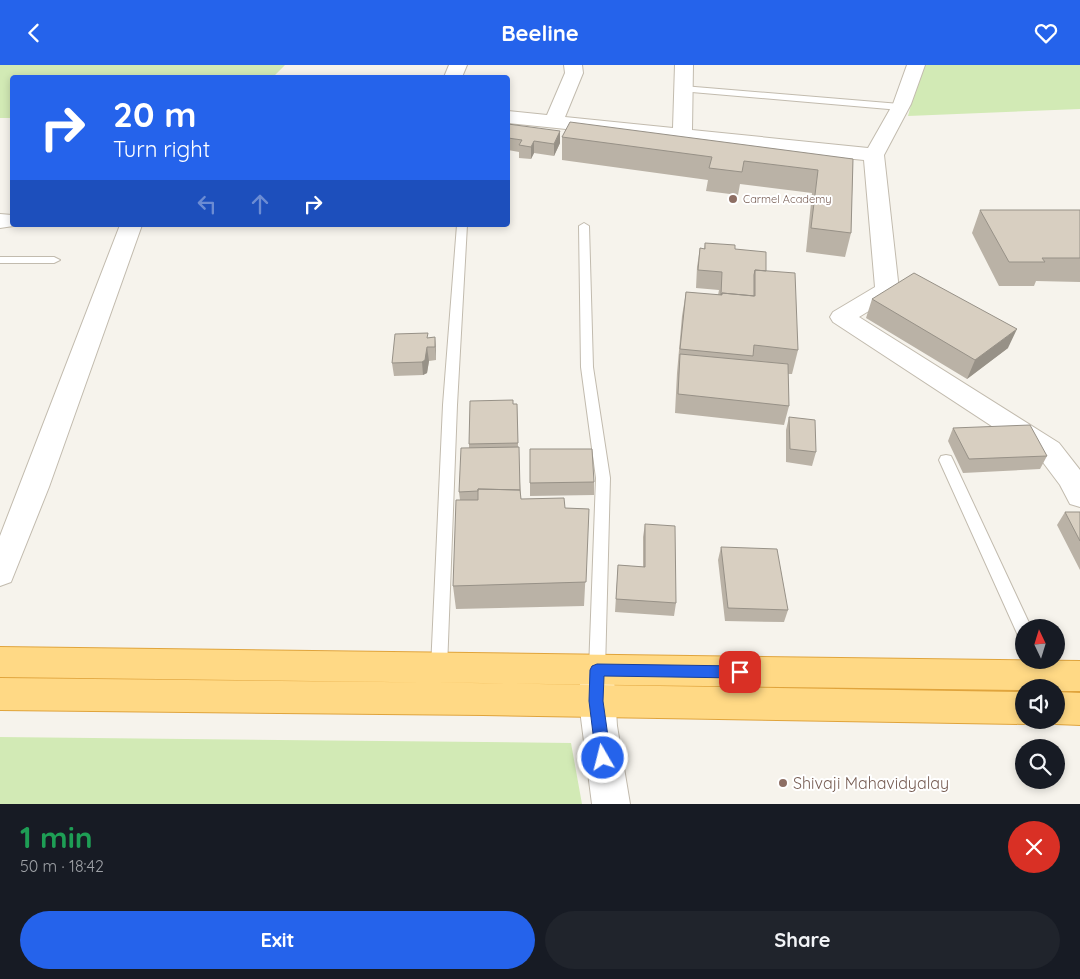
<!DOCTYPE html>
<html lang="en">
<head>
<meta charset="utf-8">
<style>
	:root { --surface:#171b24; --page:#20242c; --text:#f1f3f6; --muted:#9ea1a6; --accent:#2563eb }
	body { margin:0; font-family:Quicksand,sans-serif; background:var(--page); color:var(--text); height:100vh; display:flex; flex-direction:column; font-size:19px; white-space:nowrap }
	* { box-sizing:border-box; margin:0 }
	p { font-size:16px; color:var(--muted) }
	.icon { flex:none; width:28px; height:28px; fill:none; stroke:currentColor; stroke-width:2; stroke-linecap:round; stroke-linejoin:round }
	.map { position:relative; height:739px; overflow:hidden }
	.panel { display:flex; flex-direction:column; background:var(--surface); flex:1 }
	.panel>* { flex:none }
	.hud { position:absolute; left:10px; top:10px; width:500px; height:152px; border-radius:5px; box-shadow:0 2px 8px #0003; background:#2563eb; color:#fff; overflow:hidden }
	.needle { width:32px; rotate:356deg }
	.controls { position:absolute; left:1015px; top:554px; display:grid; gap:10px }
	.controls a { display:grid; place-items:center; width:50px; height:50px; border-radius:50%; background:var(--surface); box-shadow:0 2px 8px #0003; font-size:25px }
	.pin { position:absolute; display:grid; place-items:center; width:42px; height:42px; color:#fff; margin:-21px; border-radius:10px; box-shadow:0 2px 8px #0006 }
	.me { position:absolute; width:55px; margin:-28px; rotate:352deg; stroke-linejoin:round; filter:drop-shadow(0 0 4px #0008) }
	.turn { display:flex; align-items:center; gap:18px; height:105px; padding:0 20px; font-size:22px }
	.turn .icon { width:65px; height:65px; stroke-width:2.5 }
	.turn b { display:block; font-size:35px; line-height:42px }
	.lanes { display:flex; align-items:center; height:48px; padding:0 20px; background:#0003; justify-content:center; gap:25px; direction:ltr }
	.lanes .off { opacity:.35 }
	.round { display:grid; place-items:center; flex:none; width:52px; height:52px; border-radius:26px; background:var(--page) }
	.headline { display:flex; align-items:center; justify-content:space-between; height:85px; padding:0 20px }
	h1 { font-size:30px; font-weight:800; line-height:38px; color:#1e9e55 }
	.primary-button { display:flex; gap:10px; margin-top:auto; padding:10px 20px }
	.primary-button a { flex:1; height:58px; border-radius:30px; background:var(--accent); color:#fff; font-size:20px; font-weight:800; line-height:58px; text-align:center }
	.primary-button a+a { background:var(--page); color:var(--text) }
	header { display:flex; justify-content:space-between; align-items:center; height:65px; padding:0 20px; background:var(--accent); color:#fff; font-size:22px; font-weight:800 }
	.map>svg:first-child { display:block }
	.green { fill:#d2eab5 }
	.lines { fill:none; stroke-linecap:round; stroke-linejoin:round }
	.service-casing { stroke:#c2bbae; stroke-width:2 }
	.minor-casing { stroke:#c2bbae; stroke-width:2 }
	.trunk-casing { stroke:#e0a43c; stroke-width:2 }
	.service { fill:#fff; fill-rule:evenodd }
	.minor { fill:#fff; fill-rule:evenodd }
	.trunk { fill:#ffd985; fill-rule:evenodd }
	.wall { fill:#bab2a6 }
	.shaded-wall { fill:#979187 }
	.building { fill:#d8cfc1; stroke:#979187 }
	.route { fill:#2563eb; stroke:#184099 }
	.education-dot { fill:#8d6e63; stroke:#fff; stroke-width:2 }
	.labels { text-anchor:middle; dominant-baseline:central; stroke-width:4; stroke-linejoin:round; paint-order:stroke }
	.far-education-label { font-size:11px; fill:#785e54; stroke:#fff; text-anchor:start }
	.near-education-label { font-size:16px; fill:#785e54; stroke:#fff; text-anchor:start }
</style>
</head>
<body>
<header><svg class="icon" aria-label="back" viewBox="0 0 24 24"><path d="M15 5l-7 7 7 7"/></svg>Beeline<svg class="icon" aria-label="heart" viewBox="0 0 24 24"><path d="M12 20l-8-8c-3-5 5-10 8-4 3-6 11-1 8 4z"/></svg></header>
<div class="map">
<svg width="1080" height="739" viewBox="0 0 1080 739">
	<rect width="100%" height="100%" fill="#f6f3ec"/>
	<path class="green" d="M0,0H285L273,12H12V53H0Z
		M922,0H1080V44L908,51Z
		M0,672L571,678L582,739H0Z"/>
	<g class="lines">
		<g class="service-casing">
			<path id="service" d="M683,21L900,39L905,42L900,45L680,26L678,24Z
				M584,158L589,161L593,302L610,413L605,605L603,610L597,613L591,610L589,605L596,413L581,302L579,161Z
				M457,160H467L457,340L447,603L445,608L439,610L433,608L431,603L443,340Z
				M0,192H54L60,195L54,198H0Z
				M946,390L951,391L953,395L1031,562H1024V573L1018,571L1016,566L939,395L941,391Z"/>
		</g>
		<g class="minor-casing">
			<path id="minor" d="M449,0H467L462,12H444Z
				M564,0H582L583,8L565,52L673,63L675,0H693L692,65L868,83L893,39L907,0H925L911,39L884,90L899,225L895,230L859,252L1059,378L1080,405V442L1070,439L1060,420L1039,392L833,257L830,252L833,247L875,222L864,95L508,58V46L547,50L565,8Z
				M0,149L12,150V160H20L0,163Z
				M120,160H142L49,422L11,517L0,521V471Z
				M597,599L609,603L614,614L617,661L630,739H592L580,645V614L585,603Z"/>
		</g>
		<g class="trunk-casing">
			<path id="trunk" d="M0,582L1080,596V626H1056V622H1024V625L0,612Z
				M0,613L483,618L1024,627V655H1034L1024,659L483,650L0,645Z
				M1056,627L1080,628V660L1056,659L1046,655H1056Z"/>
		</g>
		<use href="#service" class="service"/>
		<use href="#minor" class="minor"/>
		<use href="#trunk" class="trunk"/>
	</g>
	<path class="wall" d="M508,59L560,78L554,91L534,88L531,94L519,93V87L508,85Z
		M562,72L853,94L851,168L845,192L806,187L812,128L740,119L738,130L706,126L708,115L562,95Z
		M980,145H1080V217L1036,216L1034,221H999L972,168Z
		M705,178L735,184L766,206L798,285L792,309H788L789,341L784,360L675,348L677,308L682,251L686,227L718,230L719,225L696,223L697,202L700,183L704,184Z
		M872,234L1008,283L967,314L866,253Z
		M435,272L436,295L429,296L427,308L423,310L394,311L392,298L428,273Z
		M513,339H517L518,382L521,434L565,443L589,444L584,541L456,544L453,521L460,435L459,427L469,383V379Z
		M789,352L816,387L812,401L786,397V365Z
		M953,363L1047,391L1040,404L963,408L948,376Z
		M530,384L594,417V430L530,431Z
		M1065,447H1080V505L1057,460Z
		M645,459L676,538L674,551L615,547L618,500L643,502V472Z
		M721,482L788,545L784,557L725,556L718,495Z"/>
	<path class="shaded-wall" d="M560,66V78L554,91V79Z
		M534,76V88L531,94V82Z
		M1017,264L1008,283L967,314L975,295Z
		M435,272L436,286V295L435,282Z
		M427,282L429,296L427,308L423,310L422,297Z"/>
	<path class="building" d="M374,11L388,12H373Z
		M570,57L853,94L851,168L811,163L818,105L744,96L742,107L709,103L712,92L562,72Z
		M508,59L560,66L554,79L534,76L531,82L519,80L522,75L508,73Z
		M980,145H1080V193H1042L1045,197H1009Z
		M705,178L735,180V184L766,187V206L755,205L754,210V231L722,228L721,230L722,207L698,205L700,183L705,184Z
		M755,205L795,208L798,285L754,280L753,291L680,284L686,227L722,230V228L755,231Z
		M914,208L1017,264L975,295L872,234Z
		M428,268L427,273L435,272V282H427L425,295L422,297L392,298L395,269Z
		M680,289L788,299L789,341L678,329Z
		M513,335V339H517L518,378L469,379L470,336Z
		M789,352L815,355L816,387L790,384Z
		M1030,360L1047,391L969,394L953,363Z
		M519,382L520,425L478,424V426L459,427L461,383Z
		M530,384H592L594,417L530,418Z
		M478,424L520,425L521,434L564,433L565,443L589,444L586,517L453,521L456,435H478Z
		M1065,447H1080V476Z
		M645,459L675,461L676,538L616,534L618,500L645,502Z
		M721,482L777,484L788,545L728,543Z"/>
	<path class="route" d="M597,599L740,601L745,603L747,607L745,612L740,613L604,611L603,636L611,693L609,698L603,700L598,698L596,693L589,636L590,605L592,601Z"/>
	<g class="education-dot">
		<circle cx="733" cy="134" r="5"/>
		<circle cx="783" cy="718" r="5"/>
	</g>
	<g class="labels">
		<g class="far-education-label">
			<text x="743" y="134">Carmel Academy</text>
		</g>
		<g class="near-education-label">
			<text x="793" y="718">Shivaji Mahavidyalay</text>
		</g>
	</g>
</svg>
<div class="controls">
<a><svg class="needle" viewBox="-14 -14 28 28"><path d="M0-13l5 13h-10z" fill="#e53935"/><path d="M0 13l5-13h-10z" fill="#9ea1a6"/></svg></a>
<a><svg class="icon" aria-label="sound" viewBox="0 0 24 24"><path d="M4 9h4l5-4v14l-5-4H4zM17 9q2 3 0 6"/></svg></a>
<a><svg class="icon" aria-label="search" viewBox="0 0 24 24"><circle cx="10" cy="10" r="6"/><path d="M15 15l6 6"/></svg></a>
</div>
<div class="pin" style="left:740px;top:607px;background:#d93025"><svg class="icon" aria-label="arrive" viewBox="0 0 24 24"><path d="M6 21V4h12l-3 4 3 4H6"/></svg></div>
<svg class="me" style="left:603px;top:693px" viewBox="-20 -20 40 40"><circle r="17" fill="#2563eb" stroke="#fff" stroke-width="3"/><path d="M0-11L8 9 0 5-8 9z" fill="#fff"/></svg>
<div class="hud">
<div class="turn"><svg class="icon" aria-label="right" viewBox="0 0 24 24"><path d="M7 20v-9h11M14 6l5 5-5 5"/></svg><div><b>20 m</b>Turn right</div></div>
<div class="lanes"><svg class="icon off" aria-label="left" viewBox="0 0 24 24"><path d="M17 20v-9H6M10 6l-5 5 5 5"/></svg><svg class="icon off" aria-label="ahead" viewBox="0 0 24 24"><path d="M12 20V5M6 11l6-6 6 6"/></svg><svg class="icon" aria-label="right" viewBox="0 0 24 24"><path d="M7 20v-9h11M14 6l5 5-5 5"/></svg></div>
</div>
</div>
<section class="panel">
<div class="headline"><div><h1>1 min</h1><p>50 m · 18:42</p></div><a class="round" style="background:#d93025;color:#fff"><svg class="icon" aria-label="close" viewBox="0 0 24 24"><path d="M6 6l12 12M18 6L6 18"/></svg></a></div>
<div class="primary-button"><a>Exit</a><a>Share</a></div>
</section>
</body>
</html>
